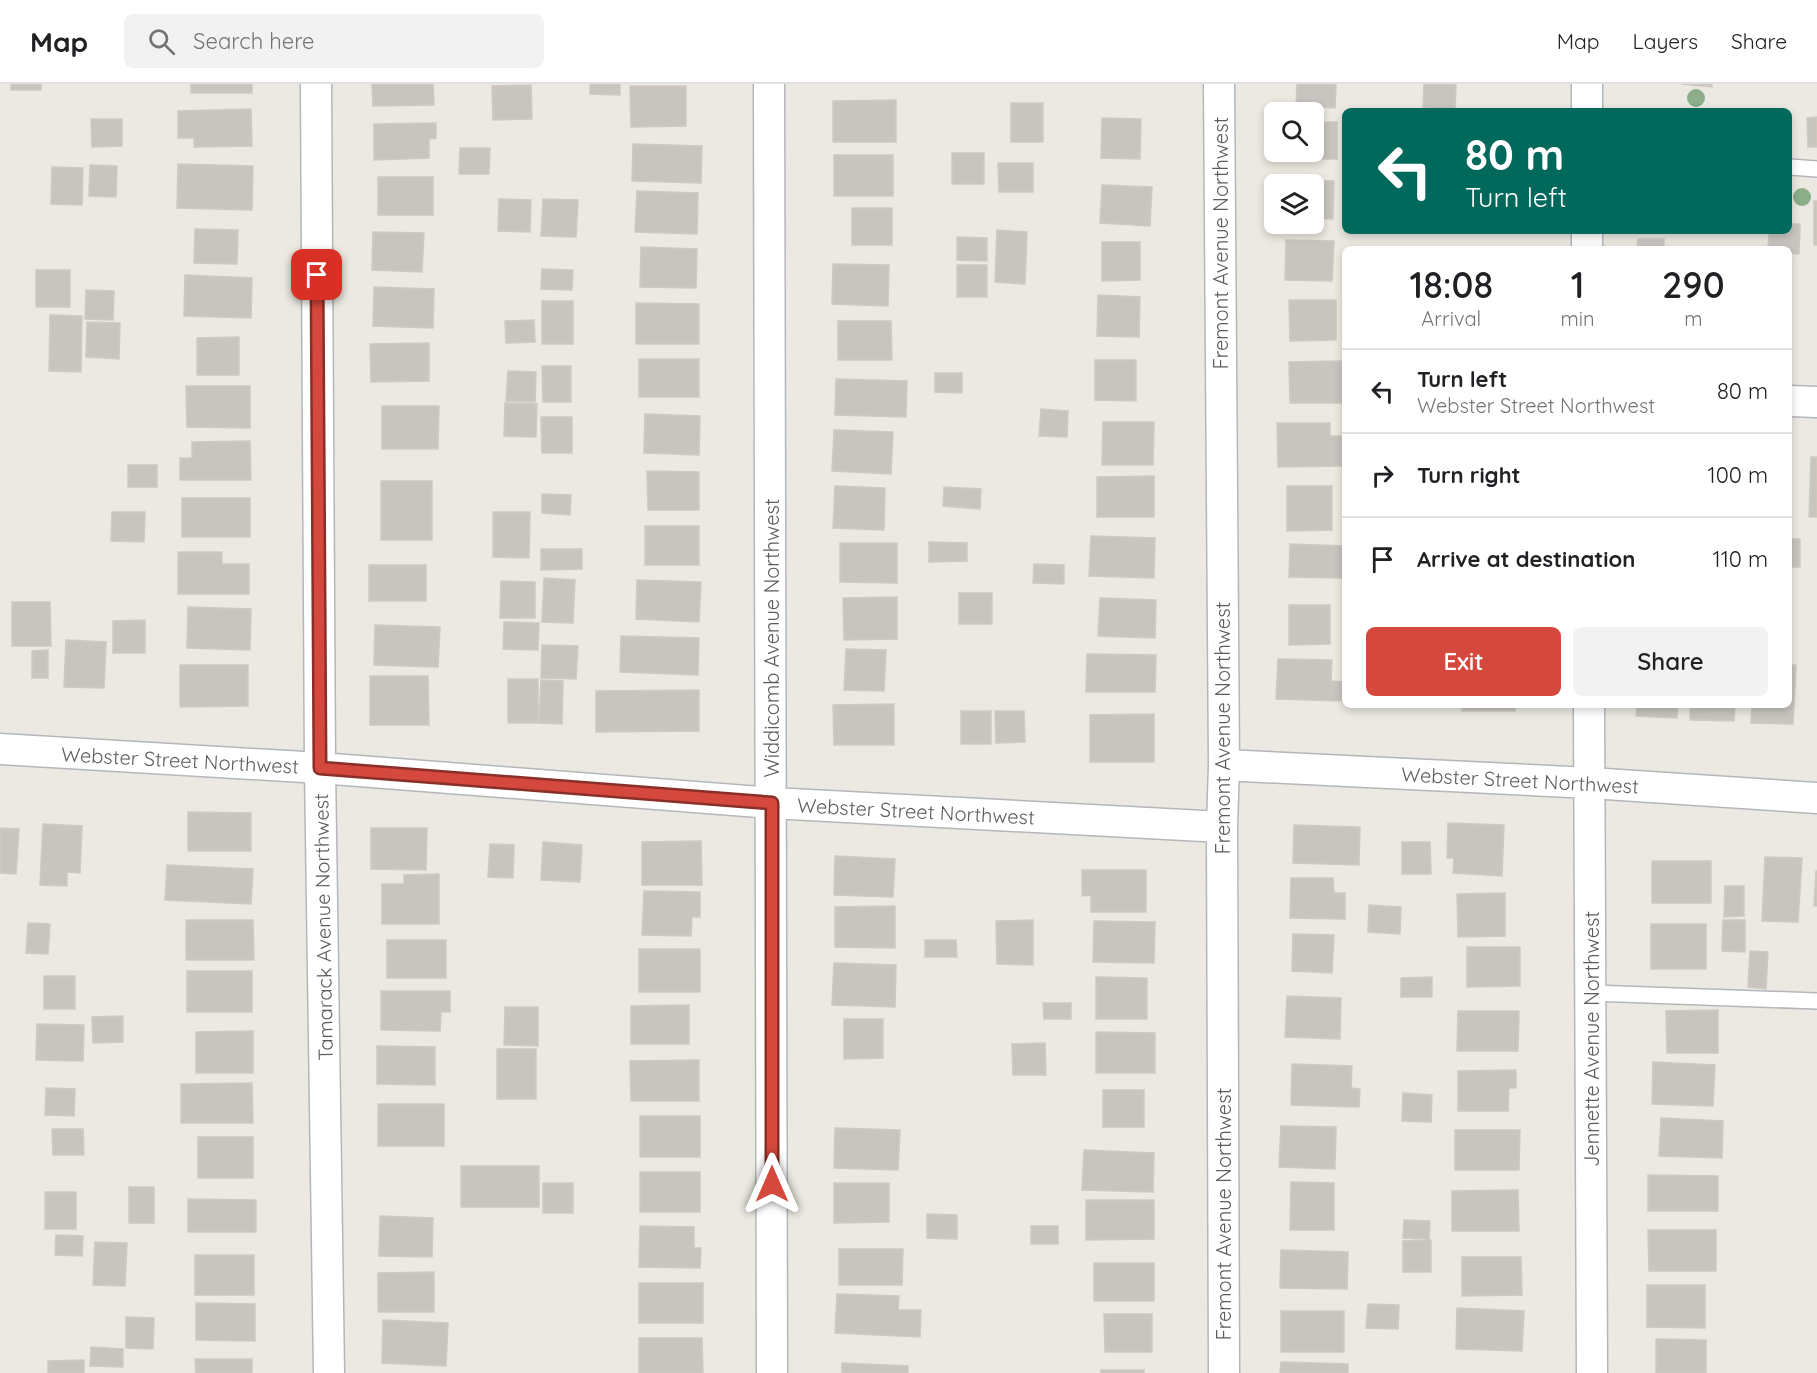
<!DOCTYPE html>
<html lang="en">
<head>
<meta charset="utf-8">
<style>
	:root { --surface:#fff; --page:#f2f2f2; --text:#202124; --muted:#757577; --line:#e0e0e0; --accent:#d5483d }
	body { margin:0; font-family:Quicksand,sans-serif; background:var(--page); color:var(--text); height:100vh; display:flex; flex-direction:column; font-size:22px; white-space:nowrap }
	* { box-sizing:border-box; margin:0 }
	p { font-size:20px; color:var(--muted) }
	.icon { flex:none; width:33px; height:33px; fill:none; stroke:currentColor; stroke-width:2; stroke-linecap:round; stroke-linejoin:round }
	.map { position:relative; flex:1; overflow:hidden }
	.details { position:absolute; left:1342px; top:162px; width:450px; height:462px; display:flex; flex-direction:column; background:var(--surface); border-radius:9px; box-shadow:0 3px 9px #0003 }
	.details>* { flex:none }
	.banner { position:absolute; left:1342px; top:24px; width:450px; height:126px; border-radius:9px; box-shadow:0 3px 9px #0003; background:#00695c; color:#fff; overflow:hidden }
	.fabs { position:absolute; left:1264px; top:18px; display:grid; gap:12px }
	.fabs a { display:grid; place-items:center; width:60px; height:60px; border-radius:9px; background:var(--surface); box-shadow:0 3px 9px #0003; font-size:30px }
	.pin { position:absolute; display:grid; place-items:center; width:51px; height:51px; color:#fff; margin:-26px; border-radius:12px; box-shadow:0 3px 9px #0006 }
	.me { position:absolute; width:66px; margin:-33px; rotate:0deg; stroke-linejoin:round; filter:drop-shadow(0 0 4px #0008) }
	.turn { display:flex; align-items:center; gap:21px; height:126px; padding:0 24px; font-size:27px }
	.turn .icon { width:78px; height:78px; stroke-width:2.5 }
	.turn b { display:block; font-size:42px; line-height:51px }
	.eta { display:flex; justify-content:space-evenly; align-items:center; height:102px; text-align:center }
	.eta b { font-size:36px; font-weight:600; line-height:42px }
	.action { display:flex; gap:12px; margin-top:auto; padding:12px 24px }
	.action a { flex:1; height:69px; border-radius:9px; background:var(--accent); color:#fff; font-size:24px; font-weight:600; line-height:69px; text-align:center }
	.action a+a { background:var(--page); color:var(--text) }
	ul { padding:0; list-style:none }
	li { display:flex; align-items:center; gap:18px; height:84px; padding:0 24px; border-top:2px solid var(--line) }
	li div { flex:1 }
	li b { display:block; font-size:22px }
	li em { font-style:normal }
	header { display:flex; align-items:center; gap:36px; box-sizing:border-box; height:84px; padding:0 30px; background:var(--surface); border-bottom:2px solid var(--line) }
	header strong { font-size:28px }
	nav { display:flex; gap:33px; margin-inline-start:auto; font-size:21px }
	.search { width:420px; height:54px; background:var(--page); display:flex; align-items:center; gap:15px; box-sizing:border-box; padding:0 21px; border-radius:9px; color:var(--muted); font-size:22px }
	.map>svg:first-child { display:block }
	.building { fill:#c8c5c0; stroke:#cfcac0; stroke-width:1.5 }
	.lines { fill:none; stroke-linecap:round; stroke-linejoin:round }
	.lane-casing { stroke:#b4b7ba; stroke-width:18 }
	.street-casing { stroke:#b4b7ba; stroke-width:33 }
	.lane { stroke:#fff; stroke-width:15 }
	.street { stroke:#fff; stroke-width:30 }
	.tree { fill:#8bad88 }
	.route-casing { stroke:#8a2f28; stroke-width:15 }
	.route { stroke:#d5483d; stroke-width:10 }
	.labels { text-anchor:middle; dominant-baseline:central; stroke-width:4.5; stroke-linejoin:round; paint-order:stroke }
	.street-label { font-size:20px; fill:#5a5d60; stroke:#fff }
</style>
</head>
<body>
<header>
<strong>Map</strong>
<div class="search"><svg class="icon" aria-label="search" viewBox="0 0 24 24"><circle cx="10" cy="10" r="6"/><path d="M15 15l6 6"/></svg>Search here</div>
<nav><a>Map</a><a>Layers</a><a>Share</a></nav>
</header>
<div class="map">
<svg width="1817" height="1289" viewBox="0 0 1817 1289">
	<rect width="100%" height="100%" fill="#ebe9e1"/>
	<path class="building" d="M11,0H41V6H11Z
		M191,0H252V9H191Z
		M372,0H433L434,21L373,22Z
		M590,0H620V11L590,10Z
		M1297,0H1336L1335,24L1296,22Z
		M1424,0H1456L1455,26L1423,24Z
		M1682,0H1712V3Z
		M531,1L532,35L493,36L492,2Z
		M630,2H686V42L631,43Z
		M896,16V58H833V17Z
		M1011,19H1043V58H1011Z
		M251,25L252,62L194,63V54H178V27Z
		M1817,33V63H1808L1807,34Z
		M1102,34L1141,35L1140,75L1101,74Z
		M91,35H122V62L92,63Z
		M1314,38H1337V75H1286V68H1314Z
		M436,39V54L429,55V74L374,76V40Z
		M633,60L702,62L701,99L632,97Z
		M460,64H490L489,90H459Z
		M952,69H984V100H952Z
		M834,71H893V112H834Z
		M998,79H1033V108H999Z
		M178,80L253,82L252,126L177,124Z
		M90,81L117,82L116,113L89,112Z
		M52,83L83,84L82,121L51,120Z
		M378,93H433V131H378Z
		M1283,95L1334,97L1333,135L1314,134V100H1283Z
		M1102,101L1152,103L1150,142L1100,139Z
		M637,107L698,109L697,150L635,148Z
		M499,115L531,116L530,148L498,147Z
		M543,115L578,116L576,153L541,152Z
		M1814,117H1817V161H1814Z
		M852,124H892V161H852Z
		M1790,140H1800L1799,170H1790V165H1768L1769,147H1790Z
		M195,145L238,146L237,180L194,179Z
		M997,146L1027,148L1025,200L995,198Z
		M373,148L424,149L422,188L372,186Z
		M957,153L987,154V177L957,176Z
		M1638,155H1664V165H1637Z
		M1286,156L1334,157L1332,197L1285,196Z
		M1102,158H1140V196L1102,197Z
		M641,163L697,165L696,204L640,203Z
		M833,180L889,181L888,222L832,220Z
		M957,181H987V213H957Z
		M542,185L573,186L572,206L541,205Z
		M36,186H70V223H36Z
		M185,191L252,194L251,234L184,232Z
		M374,203L434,205L433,244L373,242Z
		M86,206L114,207L113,236L85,235Z
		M1098,211L1140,213L1139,253L1097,252Z
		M1289,216H1336V256L1290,257Z
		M542,217H573V260H542Z
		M636,219L699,220V260H636Z
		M50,231L82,232L81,288L49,287Z
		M534,236L535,258L506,259L505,237Z
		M838,237H891L892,276H838Z
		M87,238L120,239L119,275L86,273Z
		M239,253V291H197V254Z
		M429,259V297L371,298L370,260Z
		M639,275H699V313H639Z
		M1095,276H1136V317L1095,316Z
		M1341,277L1342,319H1290L1289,278Z
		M542,282H571V318H543Z
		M508,287L536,288L535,318L506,317Z
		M935,289H962V309L935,308Z
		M836,295L907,297L906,333L835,331Z
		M186,302H250V344L187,343Z
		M505,319L537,320L536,353L504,352Z
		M382,322H439L438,365H382Z
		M1041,325L1068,327L1067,353L1039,352Z
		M645,330L700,332L699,371L644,369Z
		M541,333H572V369H542Z
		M1103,338H1154L1153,381H1102Z
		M1277,339H1330V352H1342V382L1278,383Z
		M834,346L893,348L891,390L832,387Z
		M250,357L251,396H180V374H192V358Z
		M1811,373H1817V433H1809Z
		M128,381H157V403H128Z
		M647,387L699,388V426H648Z
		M1154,392V433H1097V393Z
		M381,397H432V456H381Z
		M835,402L885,404L884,446L833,444Z
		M1287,402H1332V446L1287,447Z
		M944,403L981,405L980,425L943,422Z
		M542,410L571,411L570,431L542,429Z
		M182,414H250V453H182Z
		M112,428H145L144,458L111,457Z
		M493,428H530L529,474L493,473Z
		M645,442H699V481H645Z
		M1091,452L1155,454L1154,494L1089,492Z
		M1790,455H1800V483H1790Z
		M929,458L967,459V477L929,478Z
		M840,459H897V499L840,498Z
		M1290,460L1346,462V494L1289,493Z
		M541,465H582V485L541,486Z
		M178,468H222V480H249V510H178Z
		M1034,480L1064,481V500L1033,499Z
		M369,481H426V517H369Z
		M544,494L575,496L573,539L542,538Z
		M637,496L701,498L699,538L636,535Z
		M501,497L535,498V534H500Z
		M959,509H992V540H959Z
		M897,513V555L844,556L843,514Z
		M1100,514L1156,516L1155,554L1098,552Z
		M12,518H50L51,562H12Z
		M1289,521H1330V560L1289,561Z
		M188,523L251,525L250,566L187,564Z
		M145,536V569H113V537Z
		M504,538L539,539L538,566L503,565Z
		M375,541L440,543L438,583L374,581Z
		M621,552L699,554L698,591L620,588Z
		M66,556L106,558L104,604L64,603Z
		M542,561L578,562L576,595L541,594Z
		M846,565L886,566L884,607L844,606Z
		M48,566V594H32V567Z
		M1087,570L1156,571L1155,608H1086Z
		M1278,575L1332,576L1331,597L1343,598L1342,617L1276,615Z
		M180,581H248V622L180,623Z
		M1790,581H1796L1793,640L1751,639L1752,621H1790Z
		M370,592H428L429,641H370Z
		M508,595H538V639H508Z
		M541,596L563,597L562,640L539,639Z
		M699,606V647L596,648V607Z
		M894,620V661H834L833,621Z
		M1462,621H1515V627H1462Z
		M1637,621H1678L1677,634L1636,632Z
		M1690,621H1735L1734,637L1690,636Z
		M961,627H991V660H961Z
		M995,627H1024L1025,658L996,659Z
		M1154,630V678H1090V631Z
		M188,728L251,729V767H188Z
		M1448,739L1504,741L1502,792L1453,789L1454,774H1447Z
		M43,740L82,742L80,789L67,788V802L40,801Z
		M1294,741L1360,743L1359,781L1293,779Z
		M0,744L19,745L16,790L0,789Z
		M371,744H427L426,786L371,785Z
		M701,757L702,801H642V758Z
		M543,758L582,761L580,798L541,796Z
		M1402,758H1430L1431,790H1402Z
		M490,760L514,761L513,794L488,793Z
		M835,772L895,775L893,813L834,811Z
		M1765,773L1802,774L1798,838L1762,837Z
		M1652,777H1711V819H1652Z
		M167,781L253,785L251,820L165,816Z
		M1082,786H1146V828H1091V811L1082,812Z
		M1816,787H1817V822H1814Z
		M439,790V840H382V800H404V791Z
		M1291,794H1333L1334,809H1345V835L1290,834Z
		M1725,802H1744V832L1724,833Z
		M644,807L700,808V833H692L691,852L642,851Z
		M1505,809V852L1458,853L1457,810Z
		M1369,821L1401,823L1400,850L1368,848Z
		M895,822V864L835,863V823Z
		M186,836H253L254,876H186Z
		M1033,836V881L997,880L996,837Z
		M1723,836H1745V868L1722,867Z
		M1094,837L1155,838L1154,879L1093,878Z
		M28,839L50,840L48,870L26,869Z
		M1651,840H1706V885H1651Z
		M1293,850L1334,851L1332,889L1292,887Z
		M387,856H446V894H387Z
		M925,856H956L957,873H925Z
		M1467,863H1520V902L1467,903Z
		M639,865H700V908H639Z
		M1750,867L1768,868L1766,905L1748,903Z
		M834,879L896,881L895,923L832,921Z
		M187,887H252V928H187Z
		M44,892H75V925H44Z
		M1096,893L1147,894V935H1096Z
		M1432,893V913H1401V894Z
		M381,907H450V928H441L440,947L381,946Z
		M1287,912L1341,914L1340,955L1285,953Z
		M1043,919H1071V935H1044Z
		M689,921V960H631V922Z
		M505,923H538V962L504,961Z
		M1718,926V969H1667L1666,927Z
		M1458,927H1519L1518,967H1457Z
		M123,932V958L93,959L92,933Z
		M844,935H883V974L844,975Z
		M37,940L84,941L83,977L36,976Z
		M253,947V989H196V948Z
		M1096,948L1155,949V989H1096Z
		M1045,959L1046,991H1013L1012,960Z
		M377,962L435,963V1001L377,1000Z
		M497,965H536V1015H497Z
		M699,976V1017H631L630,977Z
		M1653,978L1715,981L1713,1022L1652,1020Z
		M1292,980L1352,982L1351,1004L1360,1005L1359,1023L1291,1021Z
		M1516,986V1004H1509L1508,1027H1458V987Z
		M252,999L253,1039H181V1000Z
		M46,1004L75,1005L74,1032L45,1031Z
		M1103,1006H1144V1043H1103Z
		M1403,1009L1432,1011L1431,1038L1402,1037Z
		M378,1020H444V1062H378Z
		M640,1032H700V1073H640Z
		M1661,1034L1723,1037L1722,1074L1659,1072Z
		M1281,1042L1336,1043L1335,1085L1279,1083Z
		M835,1044L900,1046L898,1086L834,1084Z
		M52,1045H83L84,1071H53Z
		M1455,1046H1520L1519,1086H1455Z
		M198,1053H253V1094H198Z
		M1084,1066L1154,1069L1153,1108L1082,1106Z
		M461,1082H539V1123H461Z
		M640,1088H700V1128H640Z
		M1648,1091L1718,1092V1127H1648Z
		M1291,1098L1334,1099V1146H1290Z
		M543,1099H573V1129H543Z
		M834,1099H889V1138L834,1139Z
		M129,1103H154V1139H129Z
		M1518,1106L1519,1147H1452V1107Z
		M45,1108H76V1145H45Z
		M188,1115L256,1116V1148H188Z
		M1086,1116H1154V1155L1086,1156Z
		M927,1130L957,1131V1155L927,1154Z
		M380,1132L433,1134L432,1173L379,1172Z
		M1404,1136L1430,1137L1429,1155L1403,1154Z
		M640,1142L694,1143V1164H701L700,1184L639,1183Z
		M1031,1142H1058V1160H1031Z
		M1648,1146H1716V1187H1649Z
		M56,1151L83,1152L82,1172L55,1171Z
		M1431,1156V1188H1403V1157Z
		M95,1158L127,1159L125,1202L93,1201Z
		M839,1165H903L902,1201H839Z
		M1281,1166L1348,1168L1347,1205L1280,1204Z
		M195,1171H254V1211H195Z
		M1462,1173H1521L1522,1211L1462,1212Z
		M1094,1179H1154V1217H1094Z
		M434,1188V1228H378V1189Z
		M639,1199H703V1239H639Z
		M1647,1201H1705V1244L1647,1243Z
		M837,1210L899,1212L898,1226H921L920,1253L835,1249Z
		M196,1219L255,1220V1257L196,1256Z
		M1368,1220L1399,1221L1398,1245L1366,1244Z
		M1457,1224L1524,1227L1522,1267L1456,1265Z
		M1281,1227H1344V1268H1281Z
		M1104,1230H1152V1268H1105Z
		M126,1233L154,1234L153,1265L126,1264Z
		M383,1236L448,1239L446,1282L382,1279Z
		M639,1254H702L703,1289H639Z
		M1656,1255L1706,1256V1289H1656Z
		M91,1263L123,1265V1283L90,1282Z
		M195,1275H252V1289H196Z
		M84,1276V1289H48V1277Z
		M1281,1278L1348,1280V1289H1280Z
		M842,1279L908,1282V1289H842Z
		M1101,1286H1144V1289H1101Z"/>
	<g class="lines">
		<g class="lane-casing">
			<path id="lane" d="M1790,83L1817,85
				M1591,909L1817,917"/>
		</g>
		<g class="street-casing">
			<path id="street" d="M316,0L320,684L329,1289
				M769,0L772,1289
				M1219,0L1224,681L1222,743L1224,1289
				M1587,27V0
				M1587,147V165
				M1790,317L1817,318
				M1589,621L1592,1289
				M0,665L320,684L772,719L1222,743
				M1224,681L1590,699L1817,714"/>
		</g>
		<use href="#lane" class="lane"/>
		<use href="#street" class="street"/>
	</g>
	<g class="tree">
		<circle cx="1696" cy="14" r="9"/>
		<circle cx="1802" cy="113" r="9"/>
	</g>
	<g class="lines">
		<g class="route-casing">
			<path id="route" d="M317,191L320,684L772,719V1100"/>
		</g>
		<use href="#route" class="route"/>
	</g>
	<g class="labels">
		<g class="street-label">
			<text transform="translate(1220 159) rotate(-90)">Fremont Avenue Northwest</text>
			<text transform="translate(771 554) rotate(-90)">Widdicomb Avenue Northwest</text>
			<text transform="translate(1222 644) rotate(-90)">Fremont Avenue Northwest</text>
			<text transform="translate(180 676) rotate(3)">Webster Street Northwest</text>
			<text transform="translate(1520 696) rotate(3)">Webster Street Northwest</text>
			<text transform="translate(916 727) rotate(3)">Webster Street Northwest</text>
			<text transform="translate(323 843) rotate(-91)">Tamarack Avenue Northwest</text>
			<text transform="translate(1591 955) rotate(-90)">Jennette Avenue Northwest</text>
			<text transform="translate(1223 1130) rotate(-90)">Fremont Avenue Northwest</text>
		</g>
	</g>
</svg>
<div class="fabs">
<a><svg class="icon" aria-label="search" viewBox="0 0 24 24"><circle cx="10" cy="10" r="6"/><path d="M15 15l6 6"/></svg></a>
<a><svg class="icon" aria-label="layers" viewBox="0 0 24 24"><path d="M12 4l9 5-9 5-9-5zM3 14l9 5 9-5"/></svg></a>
</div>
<div class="pin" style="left:317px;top:191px;background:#d93025"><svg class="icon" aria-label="arrive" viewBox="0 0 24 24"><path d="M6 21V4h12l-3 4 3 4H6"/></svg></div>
<svg class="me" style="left:772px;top:1100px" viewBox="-20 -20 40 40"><path d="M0-17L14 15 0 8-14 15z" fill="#d5483d" stroke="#fff" stroke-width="4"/></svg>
<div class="banner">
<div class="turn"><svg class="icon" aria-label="left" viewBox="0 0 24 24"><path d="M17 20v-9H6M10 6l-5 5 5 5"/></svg><div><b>80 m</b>Turn left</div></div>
</div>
<section class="details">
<div class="eta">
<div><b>18:08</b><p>Arrival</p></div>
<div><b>1</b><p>min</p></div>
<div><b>290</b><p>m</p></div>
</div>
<ul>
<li><svg class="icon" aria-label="left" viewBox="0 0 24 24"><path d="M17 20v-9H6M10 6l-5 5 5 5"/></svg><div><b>Turn left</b><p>Webster Street Northwest</p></div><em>80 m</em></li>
<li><svg class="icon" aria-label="right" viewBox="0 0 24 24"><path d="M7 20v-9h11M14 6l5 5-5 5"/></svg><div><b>Turn right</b></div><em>100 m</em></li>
<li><svg class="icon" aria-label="arrive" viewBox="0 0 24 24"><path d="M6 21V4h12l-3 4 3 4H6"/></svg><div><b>Arrive at destination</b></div><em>110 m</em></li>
</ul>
<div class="action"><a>Exit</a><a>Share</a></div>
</section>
</div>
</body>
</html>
